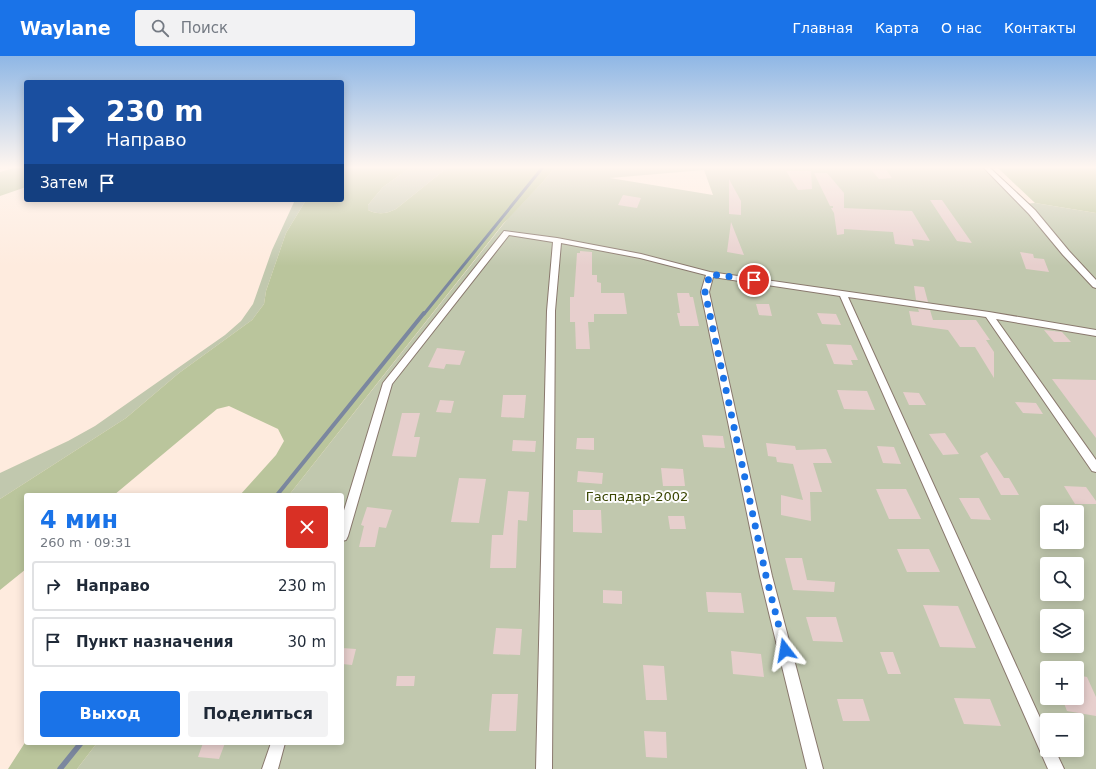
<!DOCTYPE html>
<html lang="ru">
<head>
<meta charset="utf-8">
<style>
	:root { --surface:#fff; --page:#f2f2f3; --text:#1f2937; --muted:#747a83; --line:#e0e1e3; --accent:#1a73e8 }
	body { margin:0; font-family:"DejaVu Sans",sans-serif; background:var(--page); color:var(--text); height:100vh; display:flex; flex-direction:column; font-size:15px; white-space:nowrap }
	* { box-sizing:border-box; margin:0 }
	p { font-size:13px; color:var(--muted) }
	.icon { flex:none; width:22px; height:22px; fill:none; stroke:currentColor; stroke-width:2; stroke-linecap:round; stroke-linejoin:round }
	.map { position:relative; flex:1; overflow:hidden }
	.drawer { position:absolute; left:24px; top:437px; width:320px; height:252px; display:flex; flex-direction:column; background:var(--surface); border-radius:4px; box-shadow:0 2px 10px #0003 }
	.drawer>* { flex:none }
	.banner { position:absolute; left:24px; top:24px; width:320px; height:122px; border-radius:4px; box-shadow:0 2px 10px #0003; background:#1a4fa0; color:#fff; overflow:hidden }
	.tools { position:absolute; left:1040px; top:449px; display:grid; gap:8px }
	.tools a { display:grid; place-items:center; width:44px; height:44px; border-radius:4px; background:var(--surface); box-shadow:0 2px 10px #0003; font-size:20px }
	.pin { position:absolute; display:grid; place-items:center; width:34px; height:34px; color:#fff; margin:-17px; border:2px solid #fff; border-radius:50%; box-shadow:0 1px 4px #0007 }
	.me { position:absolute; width:44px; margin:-22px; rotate:346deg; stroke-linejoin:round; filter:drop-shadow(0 0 3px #0008) }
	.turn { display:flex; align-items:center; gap:14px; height:84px; padding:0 16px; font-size:18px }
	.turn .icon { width:52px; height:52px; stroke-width:2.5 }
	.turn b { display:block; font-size:28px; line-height:34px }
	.then { display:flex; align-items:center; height:38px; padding:0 16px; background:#0003; gap:8px; font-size:15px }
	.round { display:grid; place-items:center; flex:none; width:42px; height:42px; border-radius:4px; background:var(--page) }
	.overview { display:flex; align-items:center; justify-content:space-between; height:68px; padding:0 16px }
	h1 { font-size:24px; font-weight:800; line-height:30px; color:var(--accent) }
	.primary-button { display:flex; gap:8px; margin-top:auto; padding:8px 16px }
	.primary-button a { flex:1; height:46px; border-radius:4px; background:var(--accent); color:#fff; font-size:16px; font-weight:800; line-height:46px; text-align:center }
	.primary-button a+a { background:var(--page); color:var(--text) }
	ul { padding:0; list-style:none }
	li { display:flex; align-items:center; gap:12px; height:50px; margin:0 8px 6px; padding:0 8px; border:2px solid var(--line); border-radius:4px }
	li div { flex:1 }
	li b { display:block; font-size:15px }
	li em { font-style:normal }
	header { display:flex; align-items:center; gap:24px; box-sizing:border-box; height:56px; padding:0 20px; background:var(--accent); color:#fff }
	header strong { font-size:19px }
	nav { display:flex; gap:22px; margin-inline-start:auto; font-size:14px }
	.search { width:280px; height:36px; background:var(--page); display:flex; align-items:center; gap:10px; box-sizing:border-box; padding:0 14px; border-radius:4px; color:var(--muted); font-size:15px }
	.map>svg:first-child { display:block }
	.green { fill:#c1c8ae; fill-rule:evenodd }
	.forest { fill:#bac59c }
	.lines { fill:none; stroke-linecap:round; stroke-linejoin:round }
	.stream-far2 { stroke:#7b879f; stroke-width:3 }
	.stream-far1 { stroke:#7b879f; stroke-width:4 }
	.stream { stroke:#7b879f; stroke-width:5.5 }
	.building { fill:#e7cfcd }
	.street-casing { stroke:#89786d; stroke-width:2 }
	.street { fill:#fff; fill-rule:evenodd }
	.route { stroke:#1a73e8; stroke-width:7; stroke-dasharray:0 12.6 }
	.labels { text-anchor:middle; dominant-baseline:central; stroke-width:4; stroke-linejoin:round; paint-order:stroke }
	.park-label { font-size:13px; fill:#394500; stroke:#fcfcfc }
</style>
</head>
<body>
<header>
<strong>Waylane</strong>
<div class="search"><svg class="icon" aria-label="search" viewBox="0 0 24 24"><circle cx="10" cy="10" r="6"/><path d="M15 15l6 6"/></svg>Поиск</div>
<nav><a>Главная</a><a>Карта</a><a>О нас</a><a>Контакты</a></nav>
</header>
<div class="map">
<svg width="1096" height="713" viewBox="0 0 1096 713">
	<rect width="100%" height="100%" fill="#feebde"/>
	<path class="green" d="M411,111H448L396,153C386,158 378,159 368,154V149L383,131Z
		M555,111H981L1021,148L1035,147L1096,157V713H77L97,687H342V439H289L509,161L542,127ZM704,114L713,139L610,122ZM1047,456H1077V486H1047ZM1047,508H1077V538H1047ZM1047,560H1077V590H1047ZM1047,612H1077V642H1047ZM1047,664H1077V694H1047Z
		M295,144H306L286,177L266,235L264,248L252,264L179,317L126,362L0,443V417L68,385L95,370L225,279L241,265L253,248L272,194Z"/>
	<path class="forest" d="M17,111H26V131L0,140V116Z
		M342,111H411L383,131L368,149V154C378,159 386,158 396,153L448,111H555L542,127L503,168L289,439H240L276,399L284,385L278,373L229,350L217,353L114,439H26V513L0,534V443L126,362L179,317L252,264L264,248L266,235L286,177L306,144H342Z
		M997,111H1096V157L1035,147Z
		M26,685V687H97L77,713H8Z"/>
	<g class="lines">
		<path class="stream-far2" d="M424,258L543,111"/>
		<path class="stream-far1" d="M277,439L424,257"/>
		<path class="stream" d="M60,713L81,687"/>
	</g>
	<path class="building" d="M869,111H884L892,122L879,123Z
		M786,115H811L812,133L798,134Z
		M814,117H827L844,137V152L912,155L930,185L912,183L914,190L895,188L893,176L844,173V178L837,179L834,157L831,152H833V150H830Z
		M729,123L741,145V159L729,158Z
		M623,139L641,142L637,152L618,149Z
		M930,144H942L972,187L957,185Z
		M731,166L744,199L727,196Z
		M580,195L592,196V219H597V226L601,227V237H624L627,258H594V266H588L590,293H576L575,266H570V241H574L577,197H580Z
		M1020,196L1033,198L1034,202L1044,203L1049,216L1026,213Z
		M914,230L924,231L928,246L916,244Z
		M677,237H689L690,241H693L699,270H680L677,257H680Z
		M756,248H769L772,260L759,259Z
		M918,253L930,254L933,264H976L990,284H986L994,296V322L975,291H960L948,274L912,269L909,255L919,256Z
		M817,257L836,258L841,269L822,268Z
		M1044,274L1062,276L1071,286H1054Z
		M826,288L851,289L858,304H851L853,309L834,308Z
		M437,292L465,295L460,309L446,308L444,313L428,311Z
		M1052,323L1096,324V382L1078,358Z
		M837,334L867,335L875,354L844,353Z
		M903,336L919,337L926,349H909Z
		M503,339H526L524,362L501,361Z
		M440,344L454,345L451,357L436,356Z
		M1015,346L1036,347L1043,358L1023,357Z
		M402,357H420L414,381H420L416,401L392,400Z
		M945,377L959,398L943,399L929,378Z
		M702,379L723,380L725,392L704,391Z
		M577,382H594V394L576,393Z
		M513,384L536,385L535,396L512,395Z
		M766,387L795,390L796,394L826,393L832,407H813L822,436H810L811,465L781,459V439L803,444L793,408L777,406L776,401L768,400Z
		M877,390L894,391L901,408L883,407Z
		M987,396L1004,422H1009L1019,439H1001L980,400Z
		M661,412L683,413L685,430H663Z
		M578,415L603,417L602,428L577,426Z
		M459,422L486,423L479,467L451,466Z
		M1064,430L1086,431L1096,445V448H1075Z
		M876,433H906L921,463H889Z
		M508,435L529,436L527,465L518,464L516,512H490L492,479H503Z
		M959,442H979L991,464L971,463Z
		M367,451L392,454L386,472L379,471L375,491H359L364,470L361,469Z
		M573,454H601L602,477L573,476Z
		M668,460H684L686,473H670Z
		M897,493H929L940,516H907Z
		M785,502H802L807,524L835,526L834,536L793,534Z
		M603,534L622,535V548L603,547Z
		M706,536L741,537L744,557L708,556Z
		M923,549L958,550L976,592L940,591Z
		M806,561H836L843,586L813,585Z
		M496,572L522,573L520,599L493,598Z
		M342,592L356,593L352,609L342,608Z
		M731,595L761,598L764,621L733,618Z
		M880,596H893L901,618H888Z
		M643,609L664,610L667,644H646Z
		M1077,619L1087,621L1096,641V660L1067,655L1062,642H1077Z
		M397,620H415L414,630H396Z
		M492,638H518L516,675H489Z
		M954,642L990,643L1001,670L964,668Z
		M837,643H863L870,665H843Z
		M644,675L666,676L667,702L646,701Z
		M203,687H225L219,703L198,701Z"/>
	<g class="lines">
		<g class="street-casing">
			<path id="street" d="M983,111H989L1035,154L1069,195L1096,224V232L1093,231L1063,199L1029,158Z
				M504,175L557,182L641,198L710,216L989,256L1096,274V280L996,263L1096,404V416L1092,415L986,261L848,241L1047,677V694H1055L1064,713H1048L840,240L713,221L709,236L772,520L823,713H807L760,520L701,236L706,219L640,202L561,187L555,255L552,713H536L547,255L553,186L509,179L392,328L348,480L346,484L342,485V461L383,327Z
				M271,687H285L278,713H262Z"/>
		</g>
		<use href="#street" class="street"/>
	</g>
	<linearGradient id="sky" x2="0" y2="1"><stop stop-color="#8fb7e5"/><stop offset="0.53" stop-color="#fff6f0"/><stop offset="1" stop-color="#fff6f0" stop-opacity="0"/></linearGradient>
	<rect width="1096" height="210" fill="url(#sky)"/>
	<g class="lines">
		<path class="route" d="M754,224L710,218L705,236L766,520L785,594"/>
	</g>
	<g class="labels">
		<g class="park-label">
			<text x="637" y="440">Гаспадар-2002</text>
		</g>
	</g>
</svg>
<div class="tools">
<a><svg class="icon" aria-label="sound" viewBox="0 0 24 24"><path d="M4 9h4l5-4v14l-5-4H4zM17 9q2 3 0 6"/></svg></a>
<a><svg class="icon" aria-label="search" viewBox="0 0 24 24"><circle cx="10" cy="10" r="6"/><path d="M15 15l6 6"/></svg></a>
<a><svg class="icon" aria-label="layers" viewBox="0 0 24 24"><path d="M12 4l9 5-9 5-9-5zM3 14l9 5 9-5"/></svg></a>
<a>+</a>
<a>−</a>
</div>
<div class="pin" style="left:754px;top:224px;background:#d93025"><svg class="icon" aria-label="arrive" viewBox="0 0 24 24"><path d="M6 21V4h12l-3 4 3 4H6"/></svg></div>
<svg class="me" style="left:785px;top:594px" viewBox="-20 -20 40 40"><path d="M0-17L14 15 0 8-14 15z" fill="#1a73e8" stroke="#fff" stroke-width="4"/></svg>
<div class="banner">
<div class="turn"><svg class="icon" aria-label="right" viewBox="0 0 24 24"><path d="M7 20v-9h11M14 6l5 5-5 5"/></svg><div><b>230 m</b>Направо</div></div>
<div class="then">Затем<svg class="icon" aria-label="arrive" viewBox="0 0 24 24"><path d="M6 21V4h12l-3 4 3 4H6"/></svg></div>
</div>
<section class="drawer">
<div class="overview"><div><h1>4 мин</h1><p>260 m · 09:31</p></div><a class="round" style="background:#d93025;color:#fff"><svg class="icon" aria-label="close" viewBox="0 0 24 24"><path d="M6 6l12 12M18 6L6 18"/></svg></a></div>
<ul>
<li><svg class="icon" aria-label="right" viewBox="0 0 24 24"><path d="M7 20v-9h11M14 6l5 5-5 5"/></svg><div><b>Направо</b></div><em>230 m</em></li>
<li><svg class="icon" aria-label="arrive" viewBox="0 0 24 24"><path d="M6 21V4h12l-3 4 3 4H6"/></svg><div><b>Пункт назначения</b></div><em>30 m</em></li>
</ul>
<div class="primary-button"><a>Выход</a><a>Поделиться</a></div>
</section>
</div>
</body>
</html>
